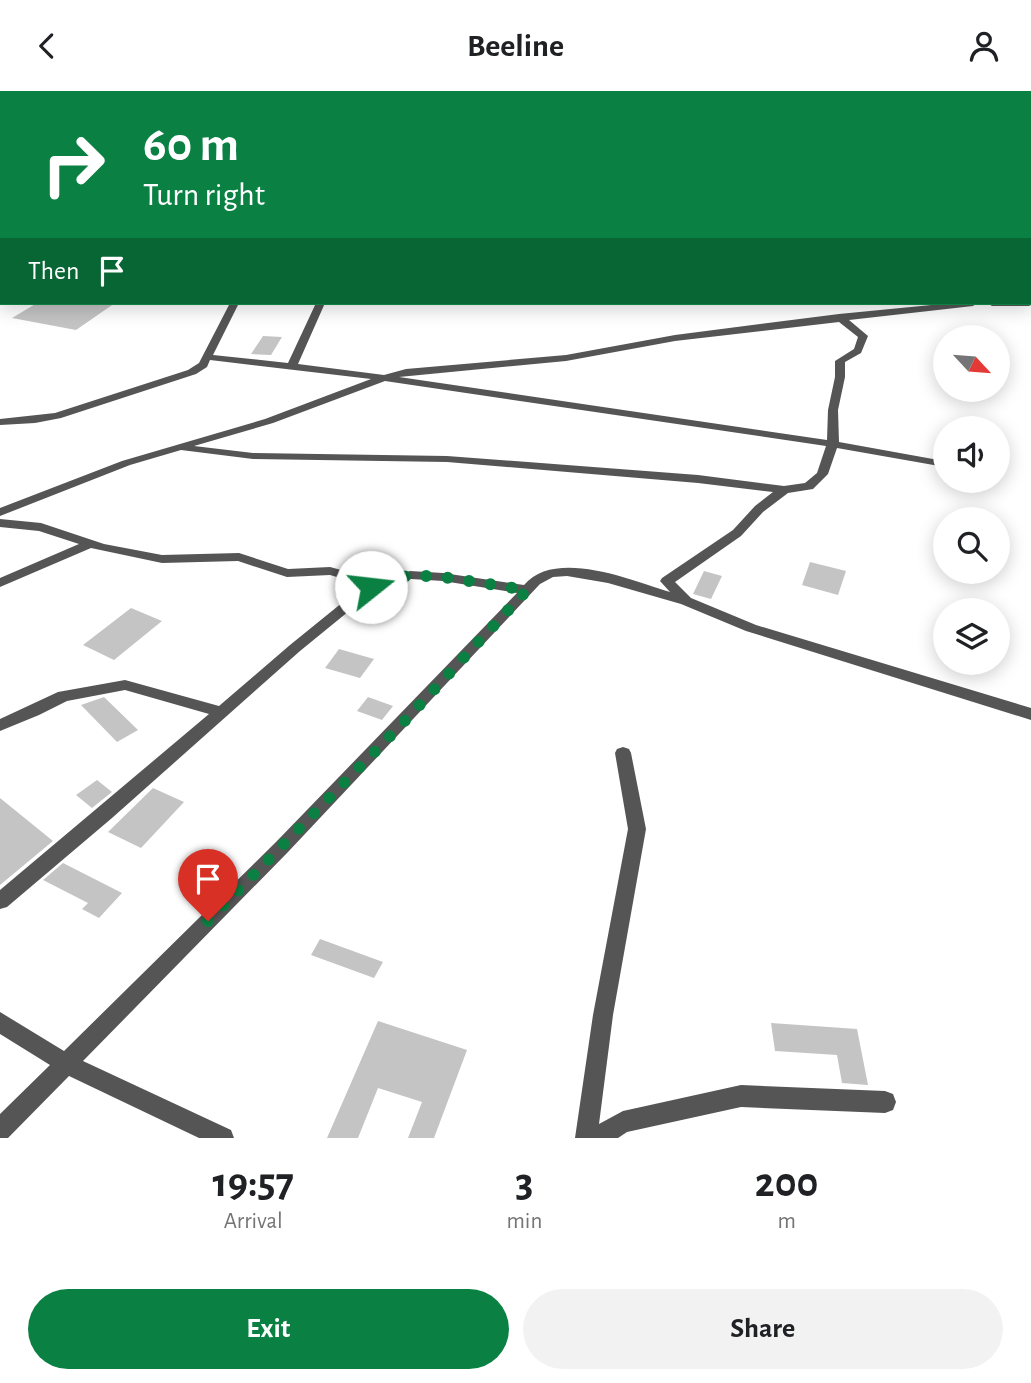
<!DOCTYPE html>
<html lang="en">
<head>
<meta charset="utf-8">
<style>
	:root { --surface:#fff; --page:#f2f2f2; --text:#202124; --muted:#757577; --accent:#0b8043 }
	body { margin:0; font-family:"Alegreya Sans",sans-serif; background:var(--page); color:var(--text); height:100vh; display:flex; flex-direction:column; font-size:26px; white-space:nowrap }
	* { box-sizing:border-box; margin:0 }
	p { font-size:23px; color:var(--muted) }
	.icon { flex:none; width:38px; height:38px; fill:none; stroke:currentColor; stroke-width:2; stroke-linecap:round; stroke-linejoin:round }
	.map { position:relative; height:1047px; overflow:hidden }
	.drawer { display:flex; flex-direction:column; background:var(--surface); flex:1 }
	.drawer>* { flex:none }
	.top-card { position:absolute; left:0px; top:0px; width:1032px; height:214px; box-shadow:0 4px 18px #0003; background:#0b8043; color:#fff; overflow:hidden }
	.needle { width:46px; rotate:116deg }
	.fabs { position:absolute; left:933px; top:234px; display:grid; gap:14px }
	.fabs a { display:grid; place-items:center; width:77px; height:77px; border-radius:50%; background:var(--surface); box-shadow:0 4px 18px #0003; font-size:35px }
	.pin { position:absolute; display:grid; place-items:center; width:60px; height:60px; color:#fff; margin:-72px -30px; border-radius:50% 50% 50% 0; rotate:-45deg; box-shadow:0 0 7px #0007 }
	.pin .icon { rotate:45deg }
	.me { position:absolute; width:77px; margin:-38px; rotate:74deg; stroke-linejoin:round; filter:drop-shadow(0 0 5px #0008) }
	.turn { display:flex; align-items:center; gap:24px; height:147px; padding:0 28px; font-size:32px }
	.turn .icon { width:91px; height:91px; stroke-width:2.5 }
	.turn b { display:block; font-size:49px; line-height:60px }
	.then { display:flex; align-items:center; height:66px; padding:0 28px; background:#0003; gap:14px; font-size:26px }
	.eta { display:flex; justify-content:space-evenly; align-items:center; height:119px; text-align:center }
	.eta b { font-size:42px; font-weight:600; line-height:49px }
	.primary-button { display:flex; gap:14px; margin-top:auto; padding:14px 28px }
	.primary-button a { flex:1; height:80px; border-radius:42px; background:var(--accent); color:#fff; font-size:28px; font-weight:600; line-height:80px; text-align:center }
	.primary-button a+a { background:var(--page); color:var(--text) }
	header { display:flex; justify-content:space-between; align-items:center; height:91px; padding:0 28px; background:var(--surface); font-size:32px; font-weight:600 }
	.map>svg:first-child { display:block }
	.building { fill:#c4c4c4 }
	.lines { fill:none; stroke-linecap:round; stroke-linejoin:round }
	.minor { fill:#555; fill-rule:evenodd }
	.tertiary { fill:#555; fill-rule:evenodd }
	.route { stroke:#0b8043; stroke-width:12; stroke-dasharray:0 21.6 }
</style>
</head>
<body>
<header><svg class="icon" aria-label="back" viewBox="0 0 24 24"><path d="M15 5l-7 7 7 7"/></svg>Beeline<svg class="icon" aria-label="person" viewBox="0 0 24 24"><circle cx="12" cy="8" r="4"/><path d="M4 21q1-7 8-7t8 7"/></svg></header>
<div class="map">
<svg width="1031" height="1047" viewBox="0 0 1031 1047">
	<rect width="100%" height="100%" fill="#fff"/>
	<path class="building" d="M37,212H115L76,239L12,227Z
		M263,245L282,246L271,264L251,263Z
		M810,471L846,480L838,504L802,494Z
		M704,480L722,485L711,508L693,503Z
		M131,517L162,530L114,569L83,554Z
		M339,558L374,568L360,587L325,577Z
		M104,606L138,639L117,651L81,614Z
		M368,606L393,615L382,629L357,620Z
		M97,689L112,701L92,717L76,704Z
		M153,697L184,711L141,757L108,741Z
		M0,707L53,750L0,794Z
		M63,772L122,802L99,827L82,818L88,812L43,789Z
		M320,848L383,871L374,887L311,864Z
		M378,930L467,959L434,1047H408L422,1011L378,997L358,1047H327Z
		M771,932L857,938L868,994L842,992L837,964L775,960Z"/>
	<g class="lines">
		<path class="minor" d="M135,0H141V2H135Z
			M250,0H256L248,2Z
			M302,0H308V2H302Z
			M0,57H2V61H0Z
			M2,202V208L0,209V203Z
			M1031,210V214L1029,215H992L987,212H1031Z
			M230,212H239L213,264L288,272L316,212H325L298,273L384,284L406,278L566,264L675,244L839,223L952,212H977L973,215L849,229L868,245L861,262L845,271V286L838,319L839,351L944,370L945,376L837,357L828,383L813,398L788,402L763,421L741,445L675,491L691,507L756,534L1031,617V629L746,540L681,513L608,492L567,485L553,486L540,493L288,761L83,970L231,1039L234,1047H199L69,985L8,1047H0V1023L50,974L0,943V921L64,960L276,751L517,502L443,490L411,488L376,498L300,560L112,727L7,816L0,818V799L209,623L125,599L67,610L39,624L0,640V628L58,601L125,589L219,615L290,554L364,494L330,484L287,486L238,470L162,472L91,457L0,496V487L79,453L39,440L0,436V428L41,432L104,453L162,464L239,462L288,478L330,476L378,489L410,480L443,482L524,494C555,457 631,489 670,501L660,490L662,487L733,439L755,415L773,401L698,392L447,371L253,368L181,359L130,374L0,425V417L122,370L265,328L371,288L210,269L207,276L196,283L61,327L35,332L0,334V328L55,322L188,279L199,272ZM839,231L858,246L854,258L835,270V286L828,319L827,349L399,286L566,270L675,250ZM385,290L826,355L817,382L805,392L784,395L698,384L447,365L253,362L194,355L273,332Z
			M623,656L629,658L631,662L646,738L613,924L599,1033L623,1020L741,994L885,1000L893,1003L896,1011L893,1019L885,1022L741,1016L627,1041L618,1047H575L593,924L628,738L615,662L617,658Z"/>
		<path class="tertiary" d="M192,0L189,2H162Z
			M0,12H2V16H0Z"/>
	</g>
	<g class="lines">
		<path class="route" d="M208,830L399,636L527,499L443,486L410,484L378,494L373,492L371,496"/>
	</g>
</svg>
<div class="fabs">
<a><svg class="needle" viewBox="-14 -14 28 28"><path d="M0-13l5 13h-10z" fill="#e53935"/><path d="M0 13l5-13h-10z" fill="#757577"/></svg></a>
<a><svg class="icon" aria-label="sound" viewBox="0 0 24 24"><path d="M4 9h4l5-4v14l-5-4H4zM17 9q2 3 0 6"/></svg></a>
<a><svg class="icon" aria-label="search" viewBox="0 0 24 24"><circle cx="10" cy="10" r="6"/><path d="M15 15l6 6"/></svg></a>
<a><svg class="icon" aria-label="layers" viewBox="0 0 24 24"><path d="M12 4l9 5-9 5-9-5zM3 14l9 5 9-5"/></svg></a>
</div>
<div class="pin" style="left:208px;top:830px;background:#d93025"><svg class="icon" aria-label="arrive" viewBox="0 0 24 24"><path d="M6 21V4h12l-3 4 3 4H6"/></svg></div>
<svg class="me" style="left:371px;top:496px" viewBox="-20 -20 40 40"><circle r="19" fill="#fff"/><path d="M0-13L10 11 0 6-10 11z" fill="#0b8043"/></svg>
<div class="top-card">
<div class="turn"><svg class="icon" aria-label="right" viewBox="0 0 24 24"><path d="M7 20v-9h11M14 6l5 5-5 5"/></svg><div><b>60 m</b>Turn right</div></div>
<div class="then">Then<svg class="icon" aria-label="arrive" viewBox="0 0 24 24"><path d="M6 21V4h12l-3 4 3 4H6"/></svg></div>
</div>
</div>
<section class="drawer">
<div class="eta">
<div><b>19:57</b><p>Arrival</p></div>
<div><b>3</b><p>min</p></div>
<div><b>200</b><p>m</p></div>
</div>
<div class="primary-button"><a>Exit</a><a>Share</a></div>
</section>
</body>
</html>
